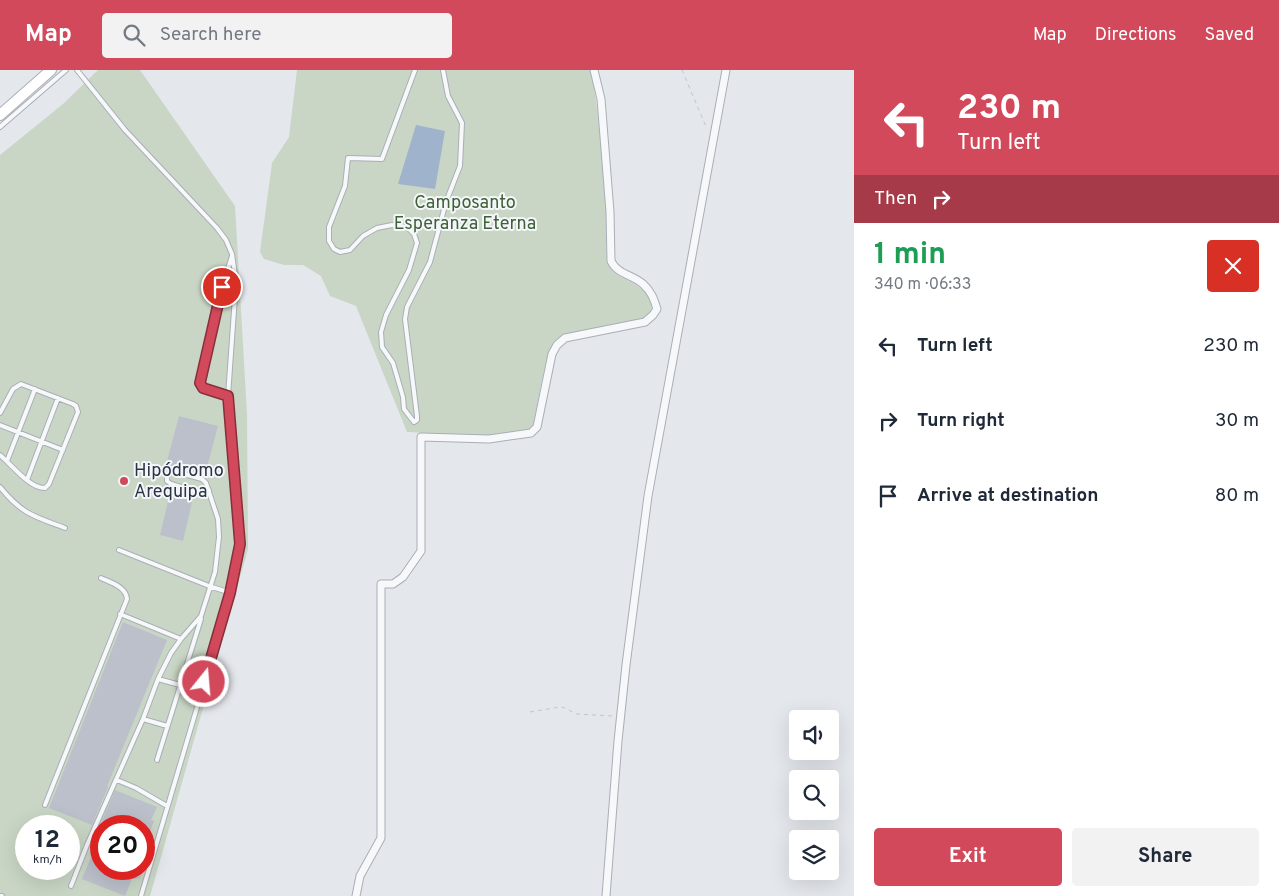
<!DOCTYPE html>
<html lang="en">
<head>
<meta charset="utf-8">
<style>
	:root { --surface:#fff; --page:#f2f2f3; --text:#1f2937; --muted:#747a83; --accent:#d1495b }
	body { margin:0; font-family:Overpass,sans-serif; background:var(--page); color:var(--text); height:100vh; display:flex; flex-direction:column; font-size:19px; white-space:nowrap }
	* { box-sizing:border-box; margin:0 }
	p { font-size:16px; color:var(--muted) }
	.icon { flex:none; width:28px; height:28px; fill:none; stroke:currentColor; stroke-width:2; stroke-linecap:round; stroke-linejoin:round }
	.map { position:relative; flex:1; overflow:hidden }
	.drawer { display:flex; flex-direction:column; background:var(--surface); width:425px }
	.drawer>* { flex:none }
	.guide { background:#d1495b; color:#fff; overflow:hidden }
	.fabs { position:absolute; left:789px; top:640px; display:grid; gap:10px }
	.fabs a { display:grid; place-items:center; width:50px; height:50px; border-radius:5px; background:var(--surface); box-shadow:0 5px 20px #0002; font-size:25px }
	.speed { position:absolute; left:15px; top:745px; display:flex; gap:10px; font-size:25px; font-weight:700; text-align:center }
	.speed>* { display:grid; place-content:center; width:65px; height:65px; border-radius:50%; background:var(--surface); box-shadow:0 5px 20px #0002; line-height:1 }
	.speed small { font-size:12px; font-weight:400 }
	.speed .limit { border:8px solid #d22; background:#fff; color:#111 }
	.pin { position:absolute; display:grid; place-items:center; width:42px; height:42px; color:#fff; margin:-21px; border:2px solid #fff; border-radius:50%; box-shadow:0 1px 5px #0007 }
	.me { position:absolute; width:55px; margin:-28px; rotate:17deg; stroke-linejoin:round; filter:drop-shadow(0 0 4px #0008) }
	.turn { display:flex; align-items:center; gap:18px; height:105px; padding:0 20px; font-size:22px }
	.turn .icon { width:65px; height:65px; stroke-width:2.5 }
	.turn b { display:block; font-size:35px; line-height:42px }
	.then { display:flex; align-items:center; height:48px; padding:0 20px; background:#0003; gap:10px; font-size:19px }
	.round { display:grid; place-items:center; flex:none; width:52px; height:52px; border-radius:5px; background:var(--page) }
	.summary { display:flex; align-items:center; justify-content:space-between; height:85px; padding:0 20px }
	h1 { font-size:30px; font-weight:700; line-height:38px; color:#1e9e55 }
	.action { display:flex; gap:10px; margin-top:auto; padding:10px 20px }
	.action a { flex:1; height:58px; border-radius:5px; background:var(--accent); color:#fff; font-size:20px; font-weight:700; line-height:58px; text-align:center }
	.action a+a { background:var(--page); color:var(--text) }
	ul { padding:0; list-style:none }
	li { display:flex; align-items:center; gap:15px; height:75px; padding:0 20px }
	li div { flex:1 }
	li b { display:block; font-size:19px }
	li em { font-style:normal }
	header { display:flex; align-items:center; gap:30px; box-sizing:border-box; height:70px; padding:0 25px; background:var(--accent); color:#fff }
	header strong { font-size:24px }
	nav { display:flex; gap:28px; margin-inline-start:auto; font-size:18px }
	.search { width:350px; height:45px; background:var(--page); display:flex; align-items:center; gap:12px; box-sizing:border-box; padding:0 18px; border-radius:5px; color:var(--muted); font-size:19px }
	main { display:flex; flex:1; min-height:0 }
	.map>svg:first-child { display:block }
	.green { fill:#c9d6c5; fill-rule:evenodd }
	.water { fill:#9fb4cc }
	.building { fill:#bbc0ca }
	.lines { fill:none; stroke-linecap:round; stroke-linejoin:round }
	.lane-casing { stroke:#a9aeb7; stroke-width:6 }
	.street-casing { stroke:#a9aeb7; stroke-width:9 }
	.secondary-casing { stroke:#a9aeb7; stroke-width:12 }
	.path { stroke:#c2c5cb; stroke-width:1; stroke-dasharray:4 4; stroke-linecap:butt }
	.lane { stroke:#f7f8fa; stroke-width:4 }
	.street { stroke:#f7f8fa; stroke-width:7 }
	.secondary { stroke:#fff; stroke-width:10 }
	.route-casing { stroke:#882f3b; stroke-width:12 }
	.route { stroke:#d1495b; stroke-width:9 }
	.poi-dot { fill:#d1495b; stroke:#f4f6f9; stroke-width:2 }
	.labels { text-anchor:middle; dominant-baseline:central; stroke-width:4; stroke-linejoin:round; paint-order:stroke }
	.park-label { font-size:18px; fill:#3f6138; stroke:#f4f6f9 }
	.poi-label { font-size:18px; fill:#2b3445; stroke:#f4f6f9; text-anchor:start }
</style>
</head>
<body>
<header>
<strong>Map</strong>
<div class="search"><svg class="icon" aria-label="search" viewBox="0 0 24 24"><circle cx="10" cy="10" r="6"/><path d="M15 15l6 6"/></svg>Search here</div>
<nav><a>Map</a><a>Directions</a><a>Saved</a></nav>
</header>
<main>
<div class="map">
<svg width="854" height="826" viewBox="0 0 854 826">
	<rect width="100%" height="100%" fill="#e4e7ec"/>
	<path class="green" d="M98,0H140L235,136L247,344L248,479L150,826H0V85L63,34ZM26,756H69V799H26ZM101,756H144V799H101Z
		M297,0H591C597,31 600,63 603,94C605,112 607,130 608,148C608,159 605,184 608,193C614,214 657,210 651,245L644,250L571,263C565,265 559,267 554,272C545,283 537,340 533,357C515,373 433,363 407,362L356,236L330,226L321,206L303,195H284L264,189L260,182L272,93L289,67Z"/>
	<path class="water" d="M416,55L445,61L435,119L398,114Z"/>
	<path class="building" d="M179,346L218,356L205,405L166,395Z
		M170,423L193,428L183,471L160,465Z
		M123,552L167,570L108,714L107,717H108L92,755L49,738Z
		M115,720L157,737L151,750L154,751L144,776V756H101V759L99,758Z
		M101,764V799H120L142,808L132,809L125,826L82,809Z"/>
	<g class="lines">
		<g class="lane-casing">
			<path id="lane" d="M77,0L125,60L217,158L226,170L232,184L236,212L228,326L241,474L231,523L141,826
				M415,0L382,89L348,88L345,116L329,157V171L334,179L340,182L350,180L363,166L377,158L392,155L407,157L414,164L417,173L409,200L386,245L381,262L382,277L393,293L403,327L404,339L414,352L417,350V346L405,249L407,237L430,192L446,132L460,96L462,53L448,26L443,0
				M0,57L66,0
				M228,326L203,318L200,313L222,217L232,186
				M0,343L13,319L21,314L73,334L76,336L78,342L49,414L45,418C30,419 11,394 0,385
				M0,355L63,380
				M7,391L35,319
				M27,410L58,328
				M0,417C22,444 33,446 65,458
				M119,480L209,516L231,523
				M120,544L181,569
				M158,609L180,615
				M143,649L167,656
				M157,690L201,549
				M117,710L136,718L167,736
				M45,735L127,529C126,517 112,513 101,508
				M71,816L87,775L143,649L158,609L171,583L181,569L201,546L215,502L219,467L218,449L206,413L202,409L173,401L167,406V411L171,414L198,422L209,420
				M0,826H2"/>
		</g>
		<g class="street-casing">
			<path id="street" d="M356,826L360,806L381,768V514H393L403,507L421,481V367L489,369L531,363L537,357L552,284L557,275L565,268L645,252L653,245L657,239C654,229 651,221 643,214C633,205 617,204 611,191L610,142L601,29L594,0
				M606,826L618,671L626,595L648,426L726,0"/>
		</g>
		<g class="secondary-casing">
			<path id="secondary" d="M0,45L51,0"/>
		</g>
		<path class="path" d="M682,0L707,59
			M530,642L560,637L565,638L576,644L613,646"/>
		<use href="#lane" class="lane"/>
		<use href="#street" class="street"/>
		<use href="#secondary" class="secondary"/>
	</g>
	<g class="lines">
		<g class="route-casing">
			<path id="route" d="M204,612L230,523L240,474L228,326L203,318L200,313L222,217"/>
		</g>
		<use href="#route" class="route"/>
	</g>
	<circle class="poi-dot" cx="124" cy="411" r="5"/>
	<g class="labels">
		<g class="park-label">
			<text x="465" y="133">Camposanto<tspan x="465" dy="21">Esperanza Eterna</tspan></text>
		</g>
		<g class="poi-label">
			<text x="134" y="401">Hipódromo<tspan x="134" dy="21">Arequipa</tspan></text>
		</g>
	</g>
</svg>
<div class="fabs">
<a><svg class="icon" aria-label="sound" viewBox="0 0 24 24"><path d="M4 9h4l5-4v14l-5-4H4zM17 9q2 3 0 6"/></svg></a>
<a><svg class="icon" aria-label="search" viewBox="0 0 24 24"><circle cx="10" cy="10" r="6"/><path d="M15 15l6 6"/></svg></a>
<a><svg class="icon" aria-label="layers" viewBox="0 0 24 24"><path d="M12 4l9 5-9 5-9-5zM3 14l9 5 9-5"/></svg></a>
</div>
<div class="speed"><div>12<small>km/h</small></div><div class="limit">20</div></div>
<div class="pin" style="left:222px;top:217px;background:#d93025"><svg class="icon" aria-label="arrive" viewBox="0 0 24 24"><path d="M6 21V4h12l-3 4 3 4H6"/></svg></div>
<svg class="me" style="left:204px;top:612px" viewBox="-20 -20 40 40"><circle r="17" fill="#d1495b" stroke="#fff" stroke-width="3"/><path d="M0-11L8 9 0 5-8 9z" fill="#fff"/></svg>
</div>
<section class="drawer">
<div class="guide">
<div class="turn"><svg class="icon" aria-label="left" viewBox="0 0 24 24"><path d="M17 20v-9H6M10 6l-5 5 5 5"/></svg><div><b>230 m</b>Turn left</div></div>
<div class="then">Then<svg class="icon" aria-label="right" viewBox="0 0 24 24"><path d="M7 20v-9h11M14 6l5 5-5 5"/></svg></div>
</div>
<div class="summary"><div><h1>1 min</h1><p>340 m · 06:33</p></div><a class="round" style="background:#d93025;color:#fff"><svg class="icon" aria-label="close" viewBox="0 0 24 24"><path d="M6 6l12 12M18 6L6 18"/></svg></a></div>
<ul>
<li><svg class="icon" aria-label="left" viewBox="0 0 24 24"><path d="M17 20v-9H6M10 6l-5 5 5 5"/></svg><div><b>Turn left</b></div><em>230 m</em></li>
<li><svg class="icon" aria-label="right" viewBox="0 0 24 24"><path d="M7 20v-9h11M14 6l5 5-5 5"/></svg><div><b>Turn right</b></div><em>30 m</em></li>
<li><svg class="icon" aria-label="arrive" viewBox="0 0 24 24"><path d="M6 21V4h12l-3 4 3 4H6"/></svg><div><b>Arrive at destination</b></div><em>80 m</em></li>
</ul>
<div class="action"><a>Exit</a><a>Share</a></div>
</section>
</main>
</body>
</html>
